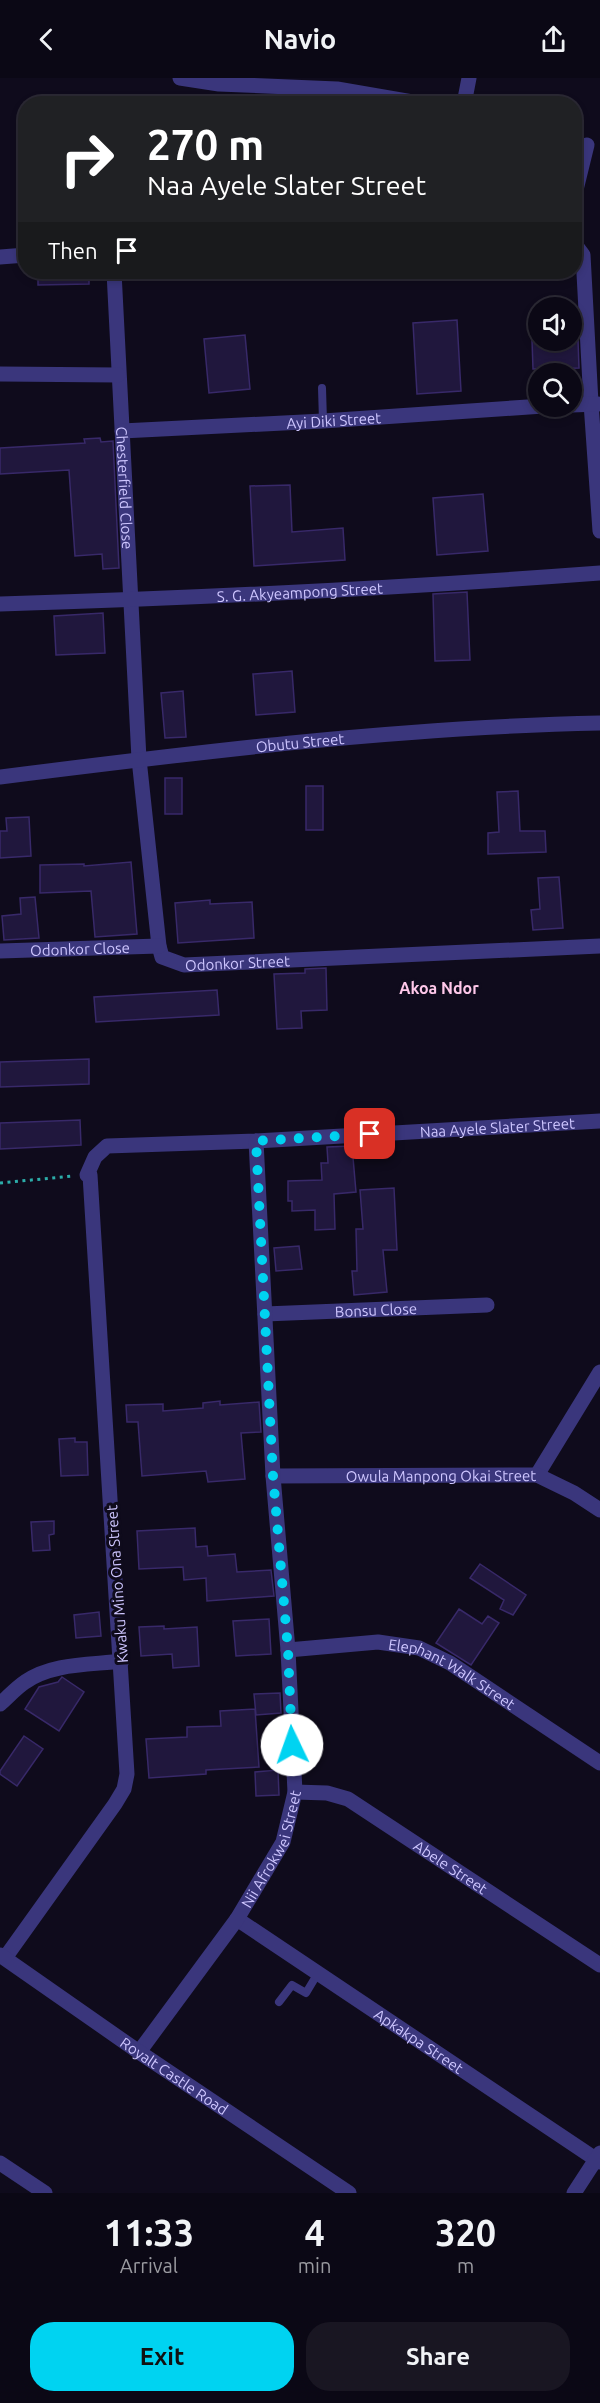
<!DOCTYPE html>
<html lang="en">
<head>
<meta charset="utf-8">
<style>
	:root { --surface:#0b0815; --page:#191622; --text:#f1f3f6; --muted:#9a9aa0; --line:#2b2934; --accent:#00d3f1 }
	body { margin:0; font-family:Ubuntu,sans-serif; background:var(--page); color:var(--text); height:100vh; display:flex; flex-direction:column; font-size:22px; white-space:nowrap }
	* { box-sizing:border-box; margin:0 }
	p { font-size:20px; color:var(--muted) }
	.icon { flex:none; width:33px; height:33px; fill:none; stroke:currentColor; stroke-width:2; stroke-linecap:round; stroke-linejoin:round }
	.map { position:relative; height:2115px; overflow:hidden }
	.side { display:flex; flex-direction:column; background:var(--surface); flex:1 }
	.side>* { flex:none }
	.banner { position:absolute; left:18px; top:18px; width:564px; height:183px; border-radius:24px; box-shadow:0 3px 9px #0003,0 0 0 2px var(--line); background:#202124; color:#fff; overflow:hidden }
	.buttons { position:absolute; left:528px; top:219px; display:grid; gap:12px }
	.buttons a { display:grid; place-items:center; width:54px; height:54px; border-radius:50%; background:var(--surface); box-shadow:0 3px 9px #0003,0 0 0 2px var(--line); font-size:30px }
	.pin { position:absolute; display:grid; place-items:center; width:51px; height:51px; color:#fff; margin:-26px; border-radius:12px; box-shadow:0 3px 9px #0006 }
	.me { position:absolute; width:66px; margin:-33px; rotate:357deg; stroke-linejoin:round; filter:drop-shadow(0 0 4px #0008) }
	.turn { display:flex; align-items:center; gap:21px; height:126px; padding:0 30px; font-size:27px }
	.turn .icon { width:78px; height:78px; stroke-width:2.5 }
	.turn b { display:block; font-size:42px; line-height:51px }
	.then { display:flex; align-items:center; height:57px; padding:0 30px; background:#0003; gap:12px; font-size:22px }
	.eta { display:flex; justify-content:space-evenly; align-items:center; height:102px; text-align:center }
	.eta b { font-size:36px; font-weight:700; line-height:42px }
	.button { display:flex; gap:12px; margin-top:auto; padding:12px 30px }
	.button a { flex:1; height:69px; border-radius:24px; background:var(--accent); color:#111; font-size:24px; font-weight:700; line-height:69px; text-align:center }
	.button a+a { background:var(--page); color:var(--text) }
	header { display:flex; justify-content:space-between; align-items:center; height:78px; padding:0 30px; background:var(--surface); font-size:27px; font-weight:700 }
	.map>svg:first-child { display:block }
	.building { fill:#20173d; stroke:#382969; stroke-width:1.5 }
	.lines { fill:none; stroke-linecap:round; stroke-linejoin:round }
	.path { stroke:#2cada9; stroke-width:3; stroke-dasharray:3 4.5; stroke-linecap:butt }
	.service { stroke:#3a367c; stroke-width:8 }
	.minor { stroke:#3a367c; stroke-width:15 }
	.tertiary { stroke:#3a367c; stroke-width:15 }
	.route { stroke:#00d3f1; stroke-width:10; stroke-dasharray:0 18 }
	.labels { text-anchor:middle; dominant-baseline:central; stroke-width:6; stroke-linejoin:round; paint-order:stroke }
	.street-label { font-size:15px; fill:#cec6ff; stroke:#0f0b1c }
	.neighbourhood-label { font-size:16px; font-weight:bold; fill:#ffc8ea; stroke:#0f0b1c }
</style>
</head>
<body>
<header><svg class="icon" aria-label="back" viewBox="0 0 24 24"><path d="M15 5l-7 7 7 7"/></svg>Navio<svg class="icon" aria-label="share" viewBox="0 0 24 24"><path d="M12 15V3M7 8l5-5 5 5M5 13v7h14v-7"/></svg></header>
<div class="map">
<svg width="600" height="2115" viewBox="0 0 600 2115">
	<rect width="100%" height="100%" fill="#0f0b1c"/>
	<path class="building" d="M38,194H89V206L38,207Z
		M457,242L461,313L417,316L413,245Z
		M245,257L250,311L209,315L204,261Z
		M532,262H578L579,290L533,291Z
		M100,360L101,364L113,363L119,490L103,491L102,476L75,478L69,392L0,396V370L85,365L84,361Z
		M290,407L292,454L343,450L345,482L254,488L250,408Z
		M483,416L488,473L437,477L433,420Z
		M467,514L470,582L435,583L433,516Z
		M103,535L105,575L56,577L54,538Z
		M292,593L295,634L256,637L253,596Z
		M183,613L186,659L165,660L161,615Z
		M165,700H182V736H165Z
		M306,708H323V752H306Z
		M518,713L520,753H545L546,774L488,776V755L499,754L497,714Z
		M29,739L31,778L0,780V753H7L6,740Z
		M131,784L137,856L95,859L91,813L40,815V787L84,786V788Z
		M559,799L563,850L533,852L531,832L540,831L538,800Z
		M35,819L39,860L4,862L2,838L21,836L20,820Z
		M210,822V826L252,824L254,860L178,865L175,825Z
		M326,890L327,932L301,933L302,950L277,951L274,896L305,895V891Z
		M217,912L219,937L96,944L94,919Z
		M89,981V1006L0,1009V984Z
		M80,1042L81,1067L0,1071V1045Z
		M352,1068L356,1114L334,1116L335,1151L315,1152V1132L292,1133V1123H288V1103L322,1102L321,1085H328L327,1069Z
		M394,1110L397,1172H383L387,1214L354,1217L352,1193H357L356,1151H363L360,1112Z
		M299,1168L302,1191L276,1193L274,1170Z
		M220,1323V1327L259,1324L261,1354L241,1355L245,1401L208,1404L206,1393L142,1398L138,1344H127L126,1327L163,1326V1333L203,1330V1325Z
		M75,1360V1364H87L88,1397L61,1398L59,1361Z
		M54,1443V1456L49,1457L50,1472L33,1473L31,1444Z
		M195,1450L196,1469L207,1468L208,1478L235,1476L237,1494L271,1492L274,1518L207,1523L206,1500L184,1502L183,1489L139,1491L137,1453Z
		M480,1486L526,1517L513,1537L500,1531L504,1522L470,1500Z
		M459,1531L482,1546L488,1538L499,1545L471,1587L436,1565Z
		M99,1534L101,1558L76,1560L74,1537Z
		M269,1541L271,1576L236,1578L233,1543Z
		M164,1548V1551L197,1549L199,1588L173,1590L172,1576L141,1578L139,1549Z
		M62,1599L84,1614L59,1653L25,1631L39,1609L58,1604Z
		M280,1615L281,1635L256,1637L254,1616Z
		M255,1631L259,1689L206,1692V1696L149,1700L146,1661L187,1659V1649L221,1648L220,1633Z
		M24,1658L43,1671L17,1708L0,1696V1693Z
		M278,1692L279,1717L256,1718L255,1694Z"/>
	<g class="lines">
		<path class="path" d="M0,1105L73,1098"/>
		<path class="service" d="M322,310L323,343
			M279,1924L292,1907L306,1915L318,1895"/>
		<g class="minor">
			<path d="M180,0L219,6L337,11L424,26"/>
			<path d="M464,26L469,0"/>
			<path d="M574,120L587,67"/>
			<path d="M574,165L583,177L591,325L600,453"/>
			<path d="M0,179L26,177"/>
			<path id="s1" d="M114,194L139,681L159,868L162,879L184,887L600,868"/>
			<path d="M0,296L118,297"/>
			<path d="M572,327L598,326"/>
			<path id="s2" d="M122,353L323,343L543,328"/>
			<path id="s3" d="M0,699C199,674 399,649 600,645"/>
			<path id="s4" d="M0,873L159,868"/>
			<path id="s5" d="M265,1236L487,1227"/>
			<path d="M537,1397L600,1294"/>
			<path id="s6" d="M273,1398L537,1397L574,1415L600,1432"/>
			<path id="s7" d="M288,1572L378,1564L419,1570L450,1585L600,1685"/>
			<path d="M0,1626C8,1619 16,1610 25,1604C52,1585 90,1587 122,1583"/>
			<path id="s8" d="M295,1714L327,1715L348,1721L600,1887"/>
			<path id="s9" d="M237,1841L600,2084"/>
			<path id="s10" d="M5,1880L115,1726L124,1711L127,1696L90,1097H87L95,1079L107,1068L256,1063L600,1043"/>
			<path id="s11" d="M139,1974L237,1841L283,1764L295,1714L288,1572L273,1398L256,1063"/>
			<path d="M0,2085L45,2115"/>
		</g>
		<g class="tertiary">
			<path id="s12" d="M0,526C200,520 400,510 600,495"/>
			<path id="s13" d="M0,1877L139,1974L349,2115"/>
			<path d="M574,2115L600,2075"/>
		</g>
	</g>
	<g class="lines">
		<path class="route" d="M292,1667L288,1572L273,1398L256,1063L370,1056"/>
	</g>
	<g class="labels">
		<g class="street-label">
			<text stroke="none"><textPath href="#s2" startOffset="212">Ayi Diki Street</textPath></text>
			<text stroke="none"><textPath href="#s1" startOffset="216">Chesterfield Close</textPath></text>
			<text stroke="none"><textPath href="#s12" startOffset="300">S. G. Akyeampong Street</textPath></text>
			<text stroke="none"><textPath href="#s3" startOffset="302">Obutu Street</textPath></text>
			<text stroke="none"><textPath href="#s4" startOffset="80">Odonkor Close</textPath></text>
			<text stroke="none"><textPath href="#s1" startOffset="764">Odonkor Street</textPath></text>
			<text stroke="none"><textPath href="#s10" startOffset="1252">Naa Ayele Slater Street</textPath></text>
			<text stroke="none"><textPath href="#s5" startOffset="111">Bonsu Close</textPath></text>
			<text stroke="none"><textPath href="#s6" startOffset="168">Owula Manpong Okai Street</textPath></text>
			<text transform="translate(117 1506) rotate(-94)">Kwaku Mino Ona Street</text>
			<text stroke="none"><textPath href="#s7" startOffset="172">Elephant Walk Street</textPath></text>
			<text stroke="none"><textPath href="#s11" startOffset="244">Nii Afrokwei Street</textPath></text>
			<text stroke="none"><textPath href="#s8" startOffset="177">Abele Street</textPath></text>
			<text stroke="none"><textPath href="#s9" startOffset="219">Apkakpa Street</textPath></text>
			<text stroke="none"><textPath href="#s13" startOffset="212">Royalt Castle Road</textPath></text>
		</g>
		<g class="neighbourhood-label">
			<text x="439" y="910">Akoa Ndor</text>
		</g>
	</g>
</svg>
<div class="buttons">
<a><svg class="icon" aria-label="sound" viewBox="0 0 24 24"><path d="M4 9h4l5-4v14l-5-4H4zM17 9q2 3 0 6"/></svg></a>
<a><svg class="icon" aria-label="search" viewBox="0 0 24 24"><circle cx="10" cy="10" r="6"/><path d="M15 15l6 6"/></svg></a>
</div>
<div class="pin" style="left:370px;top:1056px;background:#d93025"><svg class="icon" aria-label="arrive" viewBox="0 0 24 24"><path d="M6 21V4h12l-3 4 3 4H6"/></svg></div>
<svg class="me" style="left:292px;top:1667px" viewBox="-20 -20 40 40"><circle r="19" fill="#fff"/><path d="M0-13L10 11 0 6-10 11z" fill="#00d3f1"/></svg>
<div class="banner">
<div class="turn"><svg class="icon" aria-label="right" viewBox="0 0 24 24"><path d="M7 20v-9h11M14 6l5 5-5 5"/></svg><div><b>270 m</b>Naa Ayele Slater Street</div></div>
<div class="then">Then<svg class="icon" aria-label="arrive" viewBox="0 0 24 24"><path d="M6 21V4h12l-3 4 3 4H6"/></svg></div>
</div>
</div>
<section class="side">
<div class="eta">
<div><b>11:33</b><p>Arrival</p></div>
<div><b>4</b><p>min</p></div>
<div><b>320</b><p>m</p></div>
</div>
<div class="button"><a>Exit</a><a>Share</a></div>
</section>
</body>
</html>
